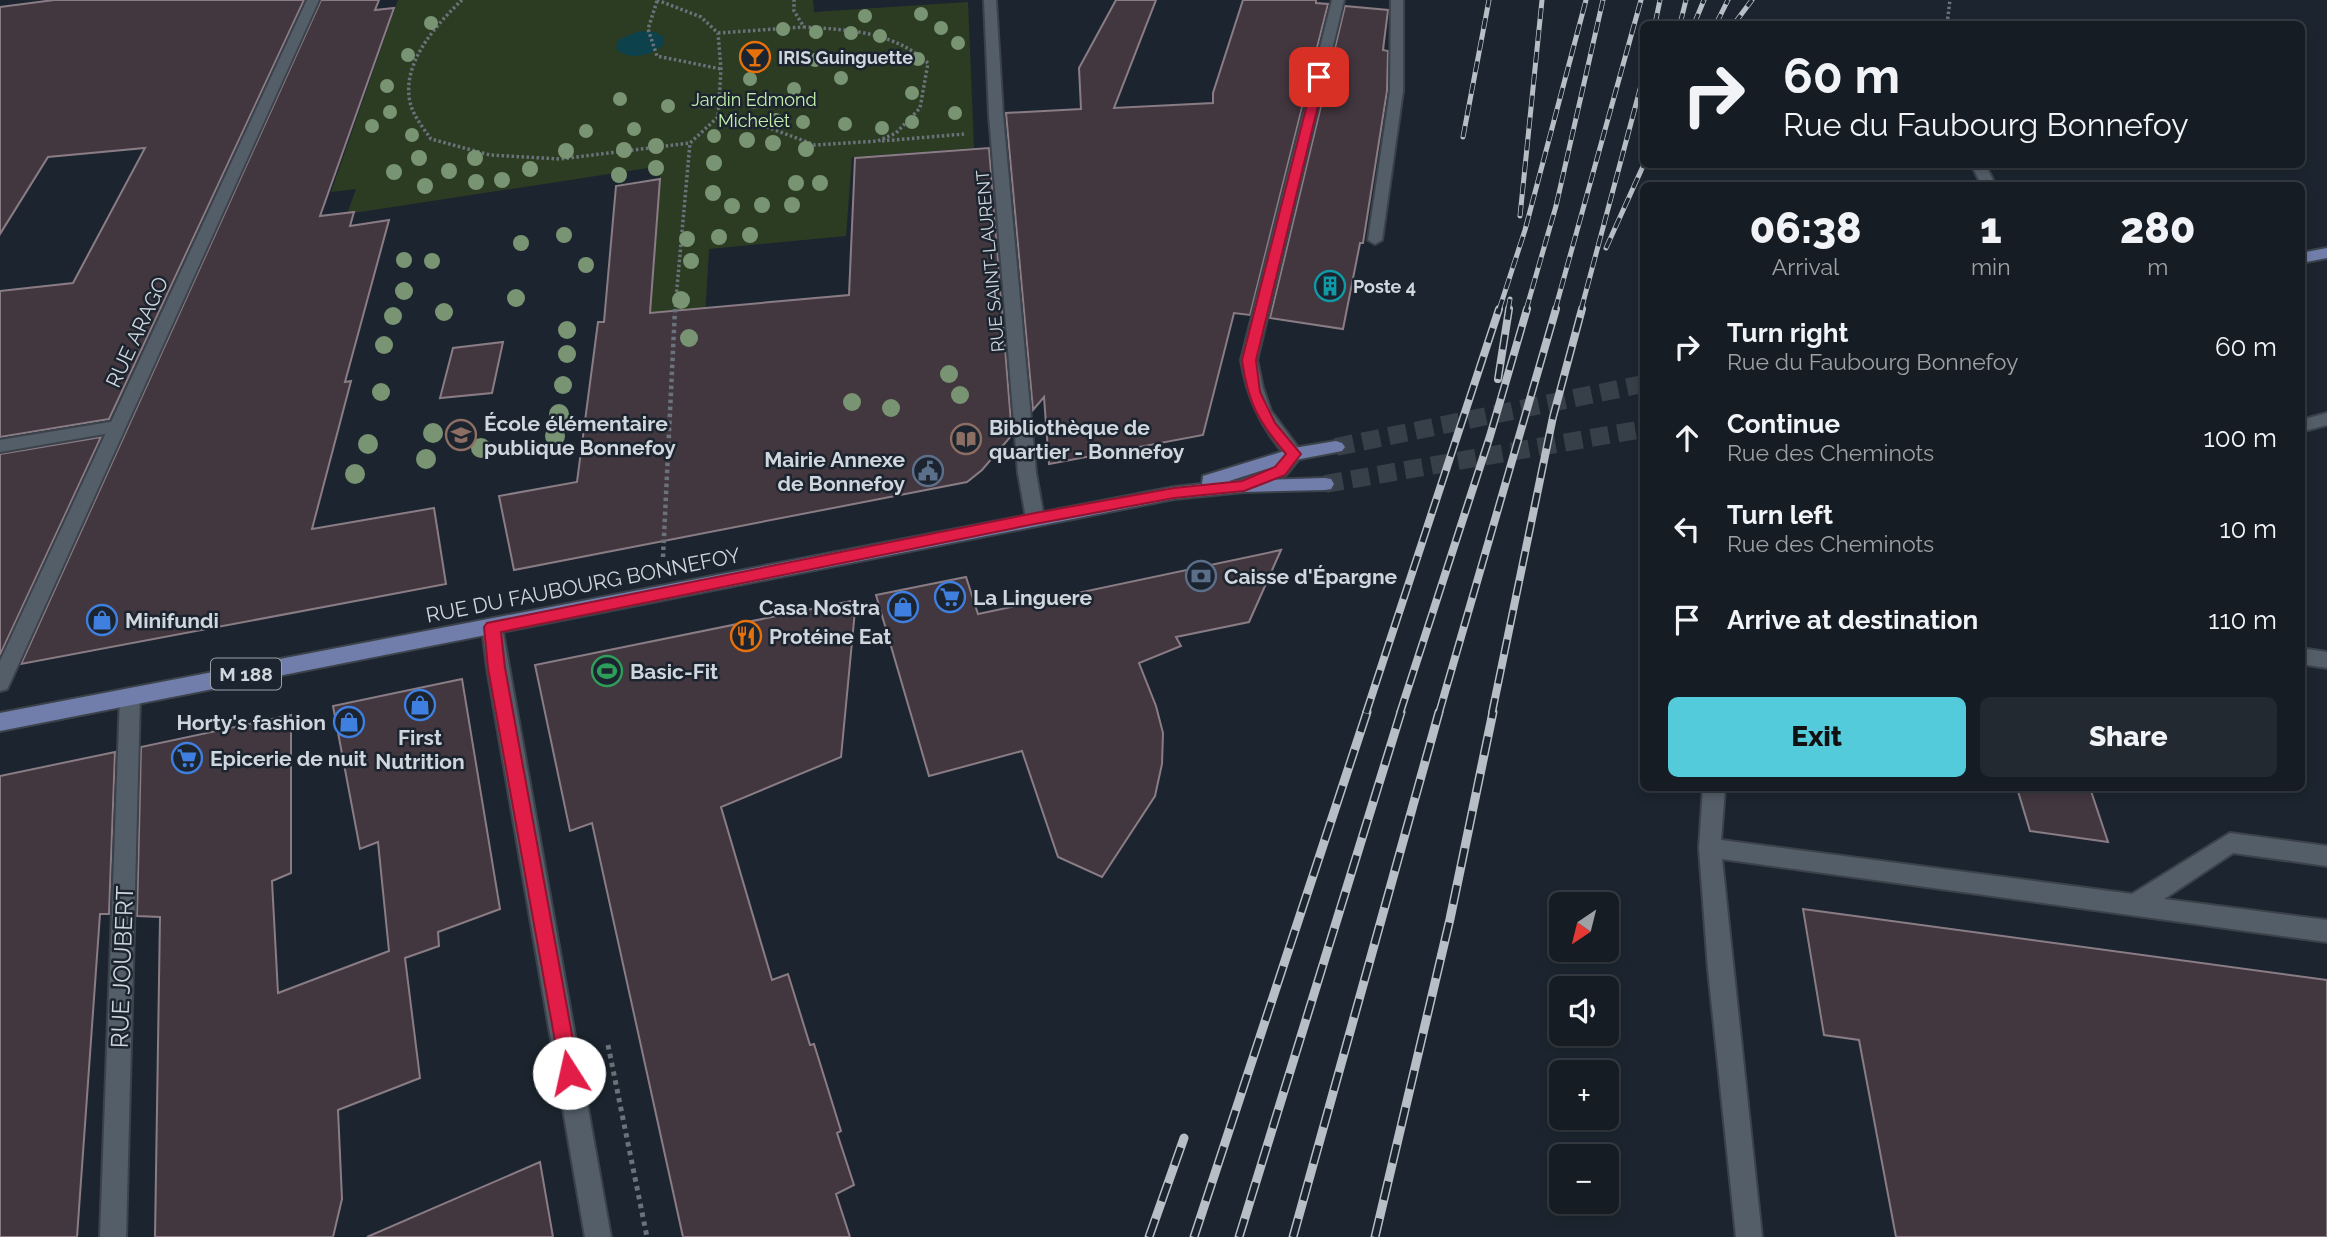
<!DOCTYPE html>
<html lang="en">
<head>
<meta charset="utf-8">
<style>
	:root { --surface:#151c23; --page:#222930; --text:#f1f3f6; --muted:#9da1a6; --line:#343a41; --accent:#53cbda }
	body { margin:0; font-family:Raleway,sans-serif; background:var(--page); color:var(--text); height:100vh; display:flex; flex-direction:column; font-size:26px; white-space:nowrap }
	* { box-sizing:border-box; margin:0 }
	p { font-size:23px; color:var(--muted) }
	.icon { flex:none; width:38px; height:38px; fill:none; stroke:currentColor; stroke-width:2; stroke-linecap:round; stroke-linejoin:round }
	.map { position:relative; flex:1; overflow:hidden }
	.panel { position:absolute; left:1640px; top:182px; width:665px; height:609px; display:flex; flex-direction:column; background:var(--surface); border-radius:10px; box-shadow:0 4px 10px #0003,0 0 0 2px var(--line) }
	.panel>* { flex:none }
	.banner { position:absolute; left:1640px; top:21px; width:665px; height:147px; border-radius:10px; box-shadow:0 4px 10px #0003,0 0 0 2px var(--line); background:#151c23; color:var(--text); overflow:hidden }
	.needle { width:46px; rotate:215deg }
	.fabs { position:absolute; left:1549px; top:892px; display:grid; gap:14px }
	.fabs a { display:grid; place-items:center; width:70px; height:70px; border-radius:10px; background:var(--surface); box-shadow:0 4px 10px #0003,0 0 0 2px var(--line); font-size:35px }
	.pin { position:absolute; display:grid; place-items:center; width:60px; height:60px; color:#fff; margin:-30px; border-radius:14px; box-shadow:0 4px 10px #0006 }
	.me { position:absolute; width:77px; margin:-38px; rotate:350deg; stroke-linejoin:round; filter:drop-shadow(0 0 5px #0008) }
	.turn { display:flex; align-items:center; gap:24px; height:147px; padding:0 28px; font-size:32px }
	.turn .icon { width:91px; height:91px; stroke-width:2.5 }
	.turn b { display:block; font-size:49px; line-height:60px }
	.eta { display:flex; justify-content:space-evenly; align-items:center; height:119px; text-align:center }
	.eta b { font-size:42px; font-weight:800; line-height:49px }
	.button { display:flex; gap:14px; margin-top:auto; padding:14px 28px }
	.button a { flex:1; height:80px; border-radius:10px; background:var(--accent); color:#111; font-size:28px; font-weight:800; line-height:80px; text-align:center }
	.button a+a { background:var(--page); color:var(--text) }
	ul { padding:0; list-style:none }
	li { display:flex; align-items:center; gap:21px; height:91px; padding:0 28px }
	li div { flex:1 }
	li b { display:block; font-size:26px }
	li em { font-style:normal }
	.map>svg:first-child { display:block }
	.green { fill:#2c3c22 }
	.water { fill:#0d414c }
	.building { fill:#43373f; stroke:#8a7c85; stroke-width:2 }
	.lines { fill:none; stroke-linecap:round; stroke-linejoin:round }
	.primary-tunnel { stroke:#374049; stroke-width:18; stroke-dasharray:18 9; stroke-linecap:butt }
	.service-casing { stroke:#3b424a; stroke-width:4 }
	.minor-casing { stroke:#3b424a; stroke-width:4 }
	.primary-casing { stroke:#3b424a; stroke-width:4 }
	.path-far2 { stroke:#6a727b; stroke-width:3.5; stroke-dasharray:2.5 2.5; stroke-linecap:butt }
	.path-far1 { stroke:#6a727b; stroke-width:4.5; stroke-dasharray:3.5 3.5; stroke-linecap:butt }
	.path { stroke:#6a727b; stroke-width:5; stroke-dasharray:4.5 4.5; stroke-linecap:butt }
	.service { fill:#545e69; fill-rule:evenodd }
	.minor { fill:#545e69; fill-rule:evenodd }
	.primary { fill:#717eab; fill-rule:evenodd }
	.rail-far2-casing { stroke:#b7bec5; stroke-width:5 }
	.rail-far1-casing { stroke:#b7bec5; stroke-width:8 }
	.rail-casing { stroke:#b7bec5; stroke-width:9 }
	.rail-far2 { stroke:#1c252f; stroke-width:3.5; stroke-dasharray:11; stroke-linecap:butt }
	.rail-far1 { stroke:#1c252f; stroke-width:5; stroke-dasharray:15; stroke-linecap:butt }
	.rail { stroke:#1c252f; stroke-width:6; stroke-dasharray:19; stroke-linecap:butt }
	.tree { fill:#799473 }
	.route { fill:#e11d48; stroke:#92132f; stroke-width:2 }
	.labels { text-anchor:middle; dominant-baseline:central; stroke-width:5; stroke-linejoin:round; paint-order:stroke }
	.far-poi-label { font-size:18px; font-weight:bold; fill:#d0d6dd; stroke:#1c252f; text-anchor:start }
	.far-park-label { font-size:18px; fill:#c5efab; stroke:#1c252f }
	.far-street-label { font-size:18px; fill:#d0d6dd; stroke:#1c252f }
	.shield { fill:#1c252f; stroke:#9aa1a9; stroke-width:2 }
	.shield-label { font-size:19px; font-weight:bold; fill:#d0d6dd }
	.street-label { font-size:21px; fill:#d0d6dd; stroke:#1c252f }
	.poi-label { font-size:21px; font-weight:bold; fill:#d0d6dd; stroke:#1c252f; text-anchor:start }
	.near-street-label { font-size:24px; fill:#d0d6dd; stroke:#1c252f }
</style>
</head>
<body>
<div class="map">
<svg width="2327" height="1237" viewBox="0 0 2327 1237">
	<rect width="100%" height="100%" fill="#1c252f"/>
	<path class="green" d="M398,0H813L814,12L968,2L974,148L852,157L846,236L709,249L692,536L633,547L661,166L347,214L356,189L331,192Z"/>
	<path class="water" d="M639,31L655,32L664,37V44C652,56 629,61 616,49L618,40Z"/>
	<path class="building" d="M54,0H304L109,419L0,437V291L73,283L145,148L48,157L0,234V7Z
		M321,0H379L375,10L394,8L320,216L354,212L350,226L389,220L345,382L351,381L312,529L434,508L446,584L21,664Z
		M1116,0H1156L1114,108L1213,103V93L1243,0H1316V3L1328,4L1250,315L1234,313L1203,435L1049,464L1044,397L1033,410L1006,113L1081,109L1079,68Z
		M1345,6L1388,10L1383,50L1388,51L1387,91L1363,243H1360L1343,329L1270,318Z
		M989,148L1012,435L982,470L967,482L514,570L499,496L577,482L598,322H604L616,186L660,179L650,313L849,295L855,158Z
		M503,342L492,393L440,398L453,348Z
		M101,437L0,655V454Z
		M1281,550L1249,622L1176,637L1181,646L1139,663L1156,706L1163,733L1162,764L1155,796L1102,877L1058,857L1022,751L929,776L876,595L966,577L978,614Z
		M856,600L841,757L721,807L772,980L788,974L810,1045L814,1044L841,1131L837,1133L854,1185L836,1194L850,1237H683L592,823L570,831L535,665Z
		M462,679L500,909L438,932L439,946L405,958L420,1078L338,1110L342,1199L333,1237H155L160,917L137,916L141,747L291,715V873L272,881L278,993L389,951L378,842L360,849L333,706Z
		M115,752L109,914H100L77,1237H0V776Z
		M2017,788H2090L2108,842L2030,831Z
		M1803,909L2327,980V1237H1896L1859,1040L1824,1035Z
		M540,1162L553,1237H367Z"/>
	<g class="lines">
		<path class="primary-tunnel" d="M1336,447L1643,384
			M1325,484L1643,429"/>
		<g class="service-casing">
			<path id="service" d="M1391,0H1403V91L1382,240L1375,244L1368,240L1390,91Z
				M116,421L125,427L122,431L0,452V440Z
				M2301,648L2327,652V668L2301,664Z
				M1703,788H1725L1721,840L2132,894L2230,833L2327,846V866L2233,853L2164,899L2327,920V942L1722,859L1762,1237H1736L1708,969L1699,848Z"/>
		</g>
		<g class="minor-casing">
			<path id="minor" d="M307,0H319L10,683L7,689L0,691V661Z
				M984,0H996L1003,115L1036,473L1044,518L1041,523H1029L1026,518L1018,473L989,115Z
				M1332,0H1344L1257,360L1263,388L1271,411L1303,454L1286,475L1244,492L1238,491L1235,486L1238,481L1274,467L1284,454C1260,425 1247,397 1241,360Z
				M1971,164H1985L1996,186H1982Z
				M2327,413V425L2301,432V420Z
				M492,619L499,622L502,627L611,1237H585L487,668L482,627L485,622Z
				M130,688L137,690L140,696L126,1237H100L120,696L123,690Z"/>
		</g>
		<g class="primary-casing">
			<path id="primary" d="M2327,248V258L2301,263V253Z
				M1336,441L1342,443L1345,447L1342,451L1295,460L1229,481L1325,478L1331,479L1334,484L1331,489L1325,490L1244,492L1174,499L0,731V713L1174,487L1202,484L1203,476L1294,448Z"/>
		</g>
		<path class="path-far2" d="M462,0C436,25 399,65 411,106C415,118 424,129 431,139L490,155L560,159L690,143
			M657,0L701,17L718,33L721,69L718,117L690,143L675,310
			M657,1L648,29L657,56L721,69
			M1947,24L1950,0
			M718,33L804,27
			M718,117L746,119L815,145L878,141L896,133L920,108L928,63C892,31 850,30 804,27L794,11V0
			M882,141L964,134"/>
		<path class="path-far1" d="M663,557L675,309"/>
		<path class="path" d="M608,1045L647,1237"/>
		<use href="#service" class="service"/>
		<use href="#minor" class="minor"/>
		<use href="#primary" class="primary"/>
		<g class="rail-far2-casing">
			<path id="rail-far2" d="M1655,24L1660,0
				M1680,24L1686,0
				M1694,24L1704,0
				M1716,24L1728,0
				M1734,24L1752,0
				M1463,137L1489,0
				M1520,216L1542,0
				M1606,248L1644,164
				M1499,310L1525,230L1586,0
				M1508,310L1510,299
				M1526,310L1556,206L1603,0
				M1555,310L1641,0
				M1581,310L1643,78"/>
		</g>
		<g class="rail-far1-casing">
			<path id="rail-far1" d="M1498,379L1509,309
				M1366,713L1499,309
				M1400,713L1490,436L1527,309
				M1439,713L1556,309
				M1492,713L1553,417L1582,309"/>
		</g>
		<g class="rail-casing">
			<path id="rail" d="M1149,1237L1184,1138
				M1194,1237L1367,712
				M1239,1237L1401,712
				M1293,1237L1439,712
				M1375,1237L1450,919L1493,712"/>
		</g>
		<use href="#rail-far2" class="rail-far2"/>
		<use href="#rail-far1" class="rail-far1"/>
		<use href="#rail" class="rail"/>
	</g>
	<g class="tree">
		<circle cx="921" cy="14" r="7"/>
		<circle cx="865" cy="16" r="7"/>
		<circle cx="431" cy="23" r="7"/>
		<circle cx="941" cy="28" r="7"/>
		<circle cx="783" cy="29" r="7"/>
		<circle cx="816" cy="32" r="7"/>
		<circle cx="851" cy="33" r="7"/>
		<circle cx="880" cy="36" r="7"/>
		<circle cx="958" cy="43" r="7"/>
		<circle cx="408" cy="55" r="7"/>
		<circle cx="918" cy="59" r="7"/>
		<circle cx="815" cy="60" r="7"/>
		<circle cx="841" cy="78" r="7"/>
		<circle cx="750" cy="79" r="7"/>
		<circle cx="387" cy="86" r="7"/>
		<circle cx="794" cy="89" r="7"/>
		<circle cx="912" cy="93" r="7"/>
		<circle cx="620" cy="99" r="7"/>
		<circle cx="754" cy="102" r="7"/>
		<circle cx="668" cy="106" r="7"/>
		<circle cx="390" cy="112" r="7"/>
		<circle cx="955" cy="113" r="7"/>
		<circle cx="776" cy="120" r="7"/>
		<circle cx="803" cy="122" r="7"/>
		<circle cx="912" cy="122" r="7"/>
		<circle cx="845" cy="124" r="7"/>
		<circle cx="372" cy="126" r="7"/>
		<circle cx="882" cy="128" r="7"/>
		<circle cx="634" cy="129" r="7"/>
		<circle cx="586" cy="131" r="7"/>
		<circle cx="412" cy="135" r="7"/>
		<circle cx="714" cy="136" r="7"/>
		<circle cx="747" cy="140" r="8"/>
		<circle cx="773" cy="143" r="8"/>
		<circle cx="656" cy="146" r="8"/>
		<circle cx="806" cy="149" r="8"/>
		<circle cx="624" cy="150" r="8"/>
		<circle cx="566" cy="151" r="8"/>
		<circle cx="419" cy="158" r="8"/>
		<circle cx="475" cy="158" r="8"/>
		<circle cx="714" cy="163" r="8"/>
		<circle cx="656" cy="168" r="8"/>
		<circle cx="530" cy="169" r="8"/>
		<circle cx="449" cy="171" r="8"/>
		<circle cx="394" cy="172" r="8"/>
		<circle cx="619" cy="175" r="8"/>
		<circle cx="502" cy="180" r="8"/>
		<circle cx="476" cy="182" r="8"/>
		<circle cx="796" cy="183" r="8"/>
		<circle cx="820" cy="183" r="8"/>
		<circle cx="425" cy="186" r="8"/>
		<circle cx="713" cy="193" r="8"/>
		<circle cx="762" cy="205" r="8"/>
		<circle cx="792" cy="205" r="8"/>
		<circle cx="732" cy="206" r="8"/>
		<circle cx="564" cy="235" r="8"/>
		<circle cx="750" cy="235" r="8"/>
		<circle cx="719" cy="237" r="8"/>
		<circle cx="687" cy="239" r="8"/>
		<circle cx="521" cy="243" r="8"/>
		<circle cx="404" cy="260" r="8"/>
		<circle cx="432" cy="261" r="8"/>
		<circle cx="691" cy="261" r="8"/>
		<circle cx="586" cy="265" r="8"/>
		<circle cx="404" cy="291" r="9"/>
		<circle cx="516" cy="298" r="9"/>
		<circle cx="681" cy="300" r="9"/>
		<circle cx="444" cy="312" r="9"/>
		<circle cx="393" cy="316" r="9"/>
		<circle cx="567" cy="330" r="9"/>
		<circle cx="689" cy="338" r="9"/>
		<circle cx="384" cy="345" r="9"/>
		<circle cx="567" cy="354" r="9"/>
		<circle cx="949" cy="374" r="9"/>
		<circle cx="563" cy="385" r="9"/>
		<circle cx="381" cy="392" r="9"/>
		<circle cx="960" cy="395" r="9"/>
		<circle cx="852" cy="402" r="9"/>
		<circle cx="891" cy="408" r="9"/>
		<circle cx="559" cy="414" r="10"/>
		<circle cx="433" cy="433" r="10"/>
		<circle cx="555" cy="436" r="10"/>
		<circle cx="368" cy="444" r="10"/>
		<circle cx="481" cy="448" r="10"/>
		<circle cx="426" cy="459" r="10"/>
		<circle cx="355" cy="474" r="10"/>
	</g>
	<path class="route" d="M1319,74L1325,77L1256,360L1260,392L1275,423L1301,454L1285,475L1244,491L1174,498L1035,524L501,632L505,668L579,1073L576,1080L569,1083L562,1080L488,668L484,627L487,623L1035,513L1174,488L1242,481L1275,467L1286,454C1258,421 1248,403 1242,360L1314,77Z"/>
	<defs>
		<g id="bar-ring" transform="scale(1.575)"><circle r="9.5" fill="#1c252f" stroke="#e8710a" stroke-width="1.5"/><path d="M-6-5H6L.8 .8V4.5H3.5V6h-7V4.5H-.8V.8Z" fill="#e8710a"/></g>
		<g id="building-ring" transform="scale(1.575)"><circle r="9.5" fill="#1c252f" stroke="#0f9aa8" stroke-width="1.5"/><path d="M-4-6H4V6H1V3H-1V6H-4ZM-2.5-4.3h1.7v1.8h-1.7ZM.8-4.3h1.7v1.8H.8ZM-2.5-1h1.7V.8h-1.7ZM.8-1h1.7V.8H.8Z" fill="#0f9aa8"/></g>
		<g id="school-ring" transform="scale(1.575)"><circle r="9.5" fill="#1c252f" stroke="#8d6e63" stroke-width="1.5"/><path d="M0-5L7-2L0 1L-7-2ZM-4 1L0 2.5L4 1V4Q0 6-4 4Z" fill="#8d6e63"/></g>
		<g id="library-ring" transform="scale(1.575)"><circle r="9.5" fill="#1c252f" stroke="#8d6e63" stroke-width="1.5"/><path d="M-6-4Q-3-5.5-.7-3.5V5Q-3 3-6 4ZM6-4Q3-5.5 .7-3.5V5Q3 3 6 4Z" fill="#8d6e63"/></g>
		<g id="civic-ring" transform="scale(1.575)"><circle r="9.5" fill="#1c252f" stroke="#5c6f8a" stroke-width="1.5"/><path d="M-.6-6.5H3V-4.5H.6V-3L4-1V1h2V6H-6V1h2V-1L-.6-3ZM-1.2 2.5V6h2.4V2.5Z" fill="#5c6f8a"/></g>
		<g id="bank-ring" transform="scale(1.575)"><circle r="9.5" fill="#1c252f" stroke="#5c6f8a" stroke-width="1.5"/><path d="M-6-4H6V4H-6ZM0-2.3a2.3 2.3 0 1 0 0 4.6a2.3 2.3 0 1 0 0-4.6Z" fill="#5c6f8a"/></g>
		<g id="supermarket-ring" transform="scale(1.575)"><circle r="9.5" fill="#1c252f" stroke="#3f7fe0" stroke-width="1.5"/><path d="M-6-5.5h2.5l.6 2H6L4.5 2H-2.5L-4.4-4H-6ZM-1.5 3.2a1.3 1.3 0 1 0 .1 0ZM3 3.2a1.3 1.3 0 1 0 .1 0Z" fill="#3f7fe0"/></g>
		<g id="shop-ring" transform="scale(1.575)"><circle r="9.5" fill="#1c252f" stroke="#3f7fe0" stroke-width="1.5"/><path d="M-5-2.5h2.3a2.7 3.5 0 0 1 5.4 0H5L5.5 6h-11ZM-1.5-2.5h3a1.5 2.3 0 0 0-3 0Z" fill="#3f7fe0"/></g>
		<g id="restaurant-ring" transform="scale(1.575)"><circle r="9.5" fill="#1c252f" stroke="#e8710a" stroke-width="1.5"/><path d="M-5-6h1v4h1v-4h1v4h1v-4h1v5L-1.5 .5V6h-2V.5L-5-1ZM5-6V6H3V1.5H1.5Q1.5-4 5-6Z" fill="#e8710a"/></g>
		<g id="stadium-ring" transform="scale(1.575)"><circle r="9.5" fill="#1c252f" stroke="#2e9e5b" stroke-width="1.5"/><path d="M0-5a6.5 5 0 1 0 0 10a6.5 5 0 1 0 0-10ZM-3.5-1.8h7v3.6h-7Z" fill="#2e9e5b"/></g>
	</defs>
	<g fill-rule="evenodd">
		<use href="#bar-ring" x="755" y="57"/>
		<use href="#building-ring" x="1330" y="286"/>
		<use href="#school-ring" x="461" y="435"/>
		<use href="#library-ring" x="966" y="439"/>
		<use href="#civic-ring" x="928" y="471"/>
		<use href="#bank-ring" x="1201" y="576"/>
		<use href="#supermarket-ring" x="950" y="597"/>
		<use href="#shop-ring" x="903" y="607"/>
		<use href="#shop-ring" x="102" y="620"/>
		<use href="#restaurant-ring" x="746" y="636"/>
		<use href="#stadium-ring" x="607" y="671"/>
		<use href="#shop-ring" x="420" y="705"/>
		<use href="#shop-ring" x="349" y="722"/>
		<use href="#supermarket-ring" x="187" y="758"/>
	</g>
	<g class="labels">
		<g class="far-poi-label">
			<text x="778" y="57">IRIS Guinguette</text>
			<text x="1353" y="286">Poste 4</text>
		</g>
		<g class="far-park-label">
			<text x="754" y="99">Jardin Edmond<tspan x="754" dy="21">Michelet</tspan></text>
		</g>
		<g class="far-street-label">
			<text transform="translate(990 261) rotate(-95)">RUE SAINT-LAURENT</text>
		</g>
		<rect class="shield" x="211" y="658.5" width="70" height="31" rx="5"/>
		<g class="shield-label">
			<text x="246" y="674">M 188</text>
		</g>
		<g class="street-label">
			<text transform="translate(137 332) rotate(-65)">RUE ARAGO</text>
			<text transform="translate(583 585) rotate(-11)">RUE DU FAUBOURG BONNEFOY</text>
		</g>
		<g class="poi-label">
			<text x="484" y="423">École élémentaire<tspan x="484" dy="24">publique Bonnefoy</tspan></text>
			<text x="989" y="427">Bibliothèque de<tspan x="989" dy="24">quartier - Bonnefoy</tspan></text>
			<text x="905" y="459" text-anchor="end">Mairie Annexe<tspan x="905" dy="24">de Bonnefoy</tspan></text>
			<text x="1224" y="576">Caisse d'Épargne</text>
			<text x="973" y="597">La Linguere</text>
			<text x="880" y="607" text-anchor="end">Casa Nostra</text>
			<text x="125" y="620">Minifundi</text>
			<text x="769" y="636">Protéine Eat</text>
			<text x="630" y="671">Basic-Fit</text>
			<text x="326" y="722" text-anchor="end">Horty's fashion</text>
			<text x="420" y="737" text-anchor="middle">First<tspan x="420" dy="24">Nutrition</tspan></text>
			<text x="210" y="758">Epicerie de nuit</text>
		</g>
		<g class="near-street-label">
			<text transform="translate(122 967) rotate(-88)">RUE JOUBERT</text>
		</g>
	</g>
</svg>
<div class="fabs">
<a><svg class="needle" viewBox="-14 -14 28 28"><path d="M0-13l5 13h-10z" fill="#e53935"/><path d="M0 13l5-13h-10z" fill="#9da1a6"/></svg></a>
<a><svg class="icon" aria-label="sound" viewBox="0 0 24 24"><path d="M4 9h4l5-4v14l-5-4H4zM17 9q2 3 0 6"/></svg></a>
<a>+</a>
<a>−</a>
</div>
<div class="pin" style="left:1319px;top:77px;background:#d93025"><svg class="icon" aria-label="arrive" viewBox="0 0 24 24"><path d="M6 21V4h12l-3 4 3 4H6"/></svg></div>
<svg class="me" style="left:569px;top:1073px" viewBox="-20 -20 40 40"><circle r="19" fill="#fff"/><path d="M0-13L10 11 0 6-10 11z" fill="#e11d48"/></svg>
<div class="banner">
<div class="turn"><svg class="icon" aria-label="right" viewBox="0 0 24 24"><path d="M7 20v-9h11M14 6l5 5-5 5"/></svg><div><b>60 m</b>Rue du Faubourg Bonnefoy</div></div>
</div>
<section class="panel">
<div class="eta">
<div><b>06:38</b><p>Arrival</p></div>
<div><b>1</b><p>min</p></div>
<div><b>280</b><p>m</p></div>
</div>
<ul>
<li><svg class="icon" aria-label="right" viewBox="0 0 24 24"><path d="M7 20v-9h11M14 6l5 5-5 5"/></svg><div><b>Turn right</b><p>Rue du Faubourg Bonnefoy</p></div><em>60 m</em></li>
<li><svg class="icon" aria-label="ahead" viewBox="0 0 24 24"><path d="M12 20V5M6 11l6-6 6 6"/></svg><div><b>Continue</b><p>Rue des Cheminots</p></div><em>100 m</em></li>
<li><svg class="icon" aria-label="left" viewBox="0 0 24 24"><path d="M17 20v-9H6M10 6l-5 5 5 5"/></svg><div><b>Turn left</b><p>Rue des Cheminots</p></div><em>10 m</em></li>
<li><svg class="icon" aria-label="arrive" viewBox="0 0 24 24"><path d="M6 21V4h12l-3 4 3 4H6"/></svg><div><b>Arrive at destination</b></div><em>110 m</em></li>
</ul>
<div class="button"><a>Exit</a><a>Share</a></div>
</section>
</div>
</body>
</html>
